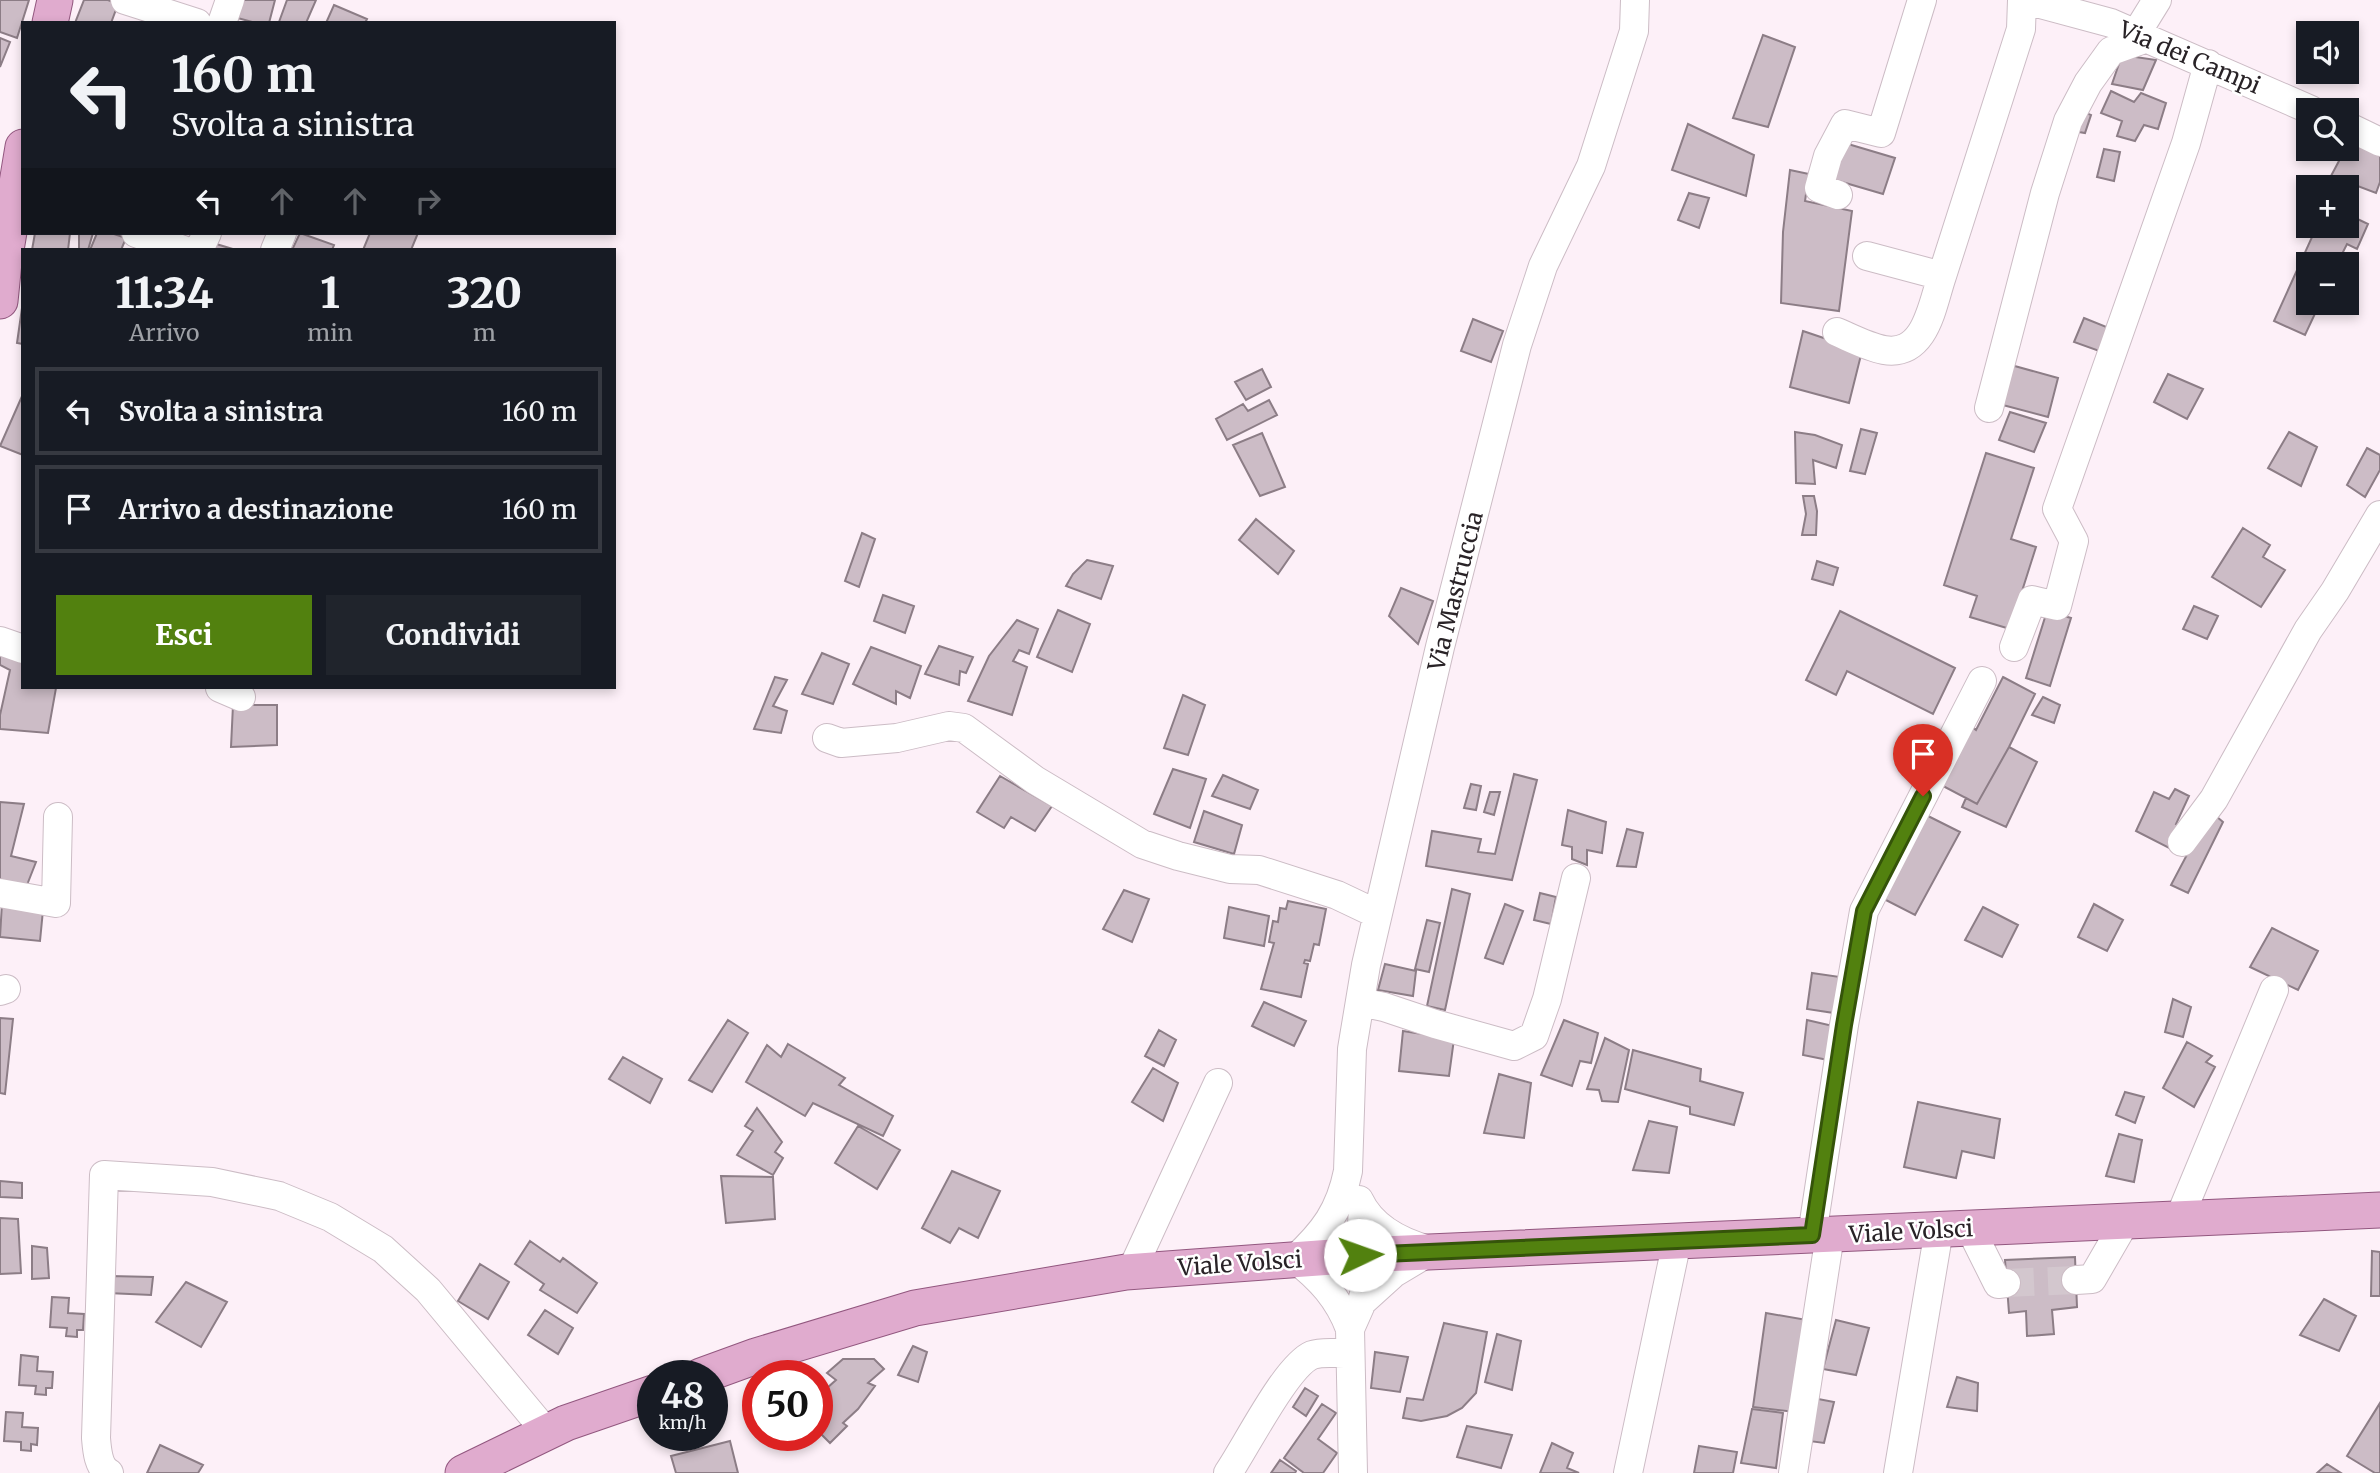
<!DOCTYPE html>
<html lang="it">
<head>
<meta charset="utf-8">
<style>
	:root { --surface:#171b24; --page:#20242c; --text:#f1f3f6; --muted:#9ea1a6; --line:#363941; --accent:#52810f }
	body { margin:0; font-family:Merriweather,serif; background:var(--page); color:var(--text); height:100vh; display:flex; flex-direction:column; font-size:26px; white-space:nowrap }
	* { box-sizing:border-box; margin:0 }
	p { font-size:23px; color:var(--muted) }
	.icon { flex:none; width:38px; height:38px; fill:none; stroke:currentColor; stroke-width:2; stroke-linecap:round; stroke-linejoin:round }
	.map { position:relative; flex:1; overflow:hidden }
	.details { position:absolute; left:21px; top:248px; width:595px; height:441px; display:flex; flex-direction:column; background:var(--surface); border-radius:0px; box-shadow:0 4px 10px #0003 }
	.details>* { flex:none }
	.guide { position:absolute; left:21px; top:21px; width:595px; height:214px; border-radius:0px; box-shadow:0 4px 10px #0003; background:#171b24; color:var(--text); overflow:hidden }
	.fabs { position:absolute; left:2296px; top:21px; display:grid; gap:14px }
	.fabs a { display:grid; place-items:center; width:63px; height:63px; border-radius:0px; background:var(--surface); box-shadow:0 4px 10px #0003; font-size:35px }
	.speed { position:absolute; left:637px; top:1360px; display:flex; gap:14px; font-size:35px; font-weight:700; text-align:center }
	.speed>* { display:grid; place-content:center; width:91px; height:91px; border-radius:50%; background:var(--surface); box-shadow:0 4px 10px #0003; line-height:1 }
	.speed small { font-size:18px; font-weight:400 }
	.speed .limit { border:10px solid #d22; background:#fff; color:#111 }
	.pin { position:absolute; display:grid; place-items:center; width:60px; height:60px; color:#fff; margin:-72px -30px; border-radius:50% 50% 50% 0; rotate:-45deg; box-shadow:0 0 7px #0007 }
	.pin .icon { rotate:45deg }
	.me { position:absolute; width:77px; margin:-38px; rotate:87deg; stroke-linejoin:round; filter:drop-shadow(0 0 5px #0008) }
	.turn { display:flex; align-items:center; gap:24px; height:147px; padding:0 35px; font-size:32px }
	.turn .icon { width:91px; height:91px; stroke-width:2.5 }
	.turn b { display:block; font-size:49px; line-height:60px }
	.lanes { display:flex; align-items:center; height:66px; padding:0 35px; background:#0003; justify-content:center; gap:35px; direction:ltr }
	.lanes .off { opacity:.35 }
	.eta { display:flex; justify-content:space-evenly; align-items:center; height:119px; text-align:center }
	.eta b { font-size:42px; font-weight:800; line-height:49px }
	.action { display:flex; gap:14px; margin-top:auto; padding:14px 35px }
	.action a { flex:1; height:80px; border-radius:0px; background:var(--accent); color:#fff; font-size:28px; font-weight:800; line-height:80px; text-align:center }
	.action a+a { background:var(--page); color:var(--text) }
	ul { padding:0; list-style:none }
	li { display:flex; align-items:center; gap:21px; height:88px; margin:0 14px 10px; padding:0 21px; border:4px solid var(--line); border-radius:0px }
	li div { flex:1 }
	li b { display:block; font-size:26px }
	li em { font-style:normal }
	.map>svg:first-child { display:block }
	.building { fill:#ccbcc6; stroke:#8c7d86; stroke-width:2 }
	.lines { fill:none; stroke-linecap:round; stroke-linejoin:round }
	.minor-tunnel { stroke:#d3c7ce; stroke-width:28; stroke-dasharray:28 14; stroke-linecap:butt }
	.minor-casing { stroke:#ccbcc5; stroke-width:30 }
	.major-casing { stroke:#92577f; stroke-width:37 }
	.minor { stroke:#fff; stroke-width:28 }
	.major { stroke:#e0abce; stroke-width:35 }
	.route-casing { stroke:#35540a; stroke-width:18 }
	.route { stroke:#52810f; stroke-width:12 }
	.labels { text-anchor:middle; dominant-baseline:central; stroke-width:5; stroke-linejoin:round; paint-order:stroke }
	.street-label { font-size:23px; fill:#292327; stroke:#fff }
</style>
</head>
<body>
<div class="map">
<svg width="2380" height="1473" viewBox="0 0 2380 1473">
	<rect width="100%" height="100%" fill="#fdf0f8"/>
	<path class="building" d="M0,0H29L17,38L0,32Z
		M84,0H108L118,4L111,23H75Z
		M239,0H275L269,23H256L234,17Z
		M287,0H316L306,23L279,22Z
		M334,5L367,19L365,23H326Z
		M1763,35L1795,47L1768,127L1733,118Z
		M0,38L10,42L0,67Z
		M2122,55L2156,60L2143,90L2112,84Z
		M2111,91L2134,102L2141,93L2166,103L2158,129L2144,125L2135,141L2117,136L2122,121L2101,113Z
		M2081,111L2091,115L2085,133L2073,131Z
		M1688,124L1754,155L1746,196L1672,170Z
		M2349,142L2380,155V182L2376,193L2331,176Z
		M1848,144L1895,158L1883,194L1832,179Z
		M2104,149L2120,152L2114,181L2097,177Z
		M1790,170L1809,174L1805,201L1852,211L1839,311L1781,303L1783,232Z
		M1689,193L1709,198L1699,228L1678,220Z
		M2347,214L2368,224L2357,249L2347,244L2337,264H2308V303H2320L2305,335L2274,321L2317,226H2347Z
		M35,233H70L68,250H32Z
		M79,233H93L88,250H79Z
		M97,233H111L126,238L121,250H90Z
		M300,233L334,245L332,250H292Z
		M370,233H418L411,250H363Z
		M213,243L236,250H210Z
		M22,308H23V344L17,343Z
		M2084,318L2109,328L2102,352L2074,342Z
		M1473,319L1503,331L1491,362L1461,351Z
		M1803,331L1862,351L1849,403L1790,387Z
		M2011,365L2058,378L2048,417L1999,404Z
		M1262,369L1271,387L1246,400L1235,382Z
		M2168,374L2203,389L2187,419L2154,402Z
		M23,394V455L0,446Z
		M1269,400L1277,415L1227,440L1216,419L1243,404L1248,411Z
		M2010,412L2046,423L2034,452L1999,440Z
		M1861,429L1877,433L1865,474L1850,471Z
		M1795,432L1815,435L1842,445L1836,468L1813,460L1815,484L1796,483Z
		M2289,432L2317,447L2301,486L2268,468Z
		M1262,433L1285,487L1260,496L1233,445Z
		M2367,448L2380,455V470L2365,497L2347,485Z
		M1986,453L2034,468L2011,539L2036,547L2010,629L1970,617L1977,596L1944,585Z
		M1803,496H1814L1817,511L1816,535H1802L1806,514Z
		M1256,519L1294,551L1278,574L1239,540Z
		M2243,528L2270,545L2263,557L2285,570L2261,607L2212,577Z
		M862,533L875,539L859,587L845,581Z
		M1087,560L1113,566L1101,599L1066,586L1073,574Z
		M1817,561L1838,568L1833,585L1812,579Z
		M1401,588L1433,601L1418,644L1389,616Z
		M883,595L914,606L905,633L874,621Z
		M2194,606L2218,616L2207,639L2183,629Z
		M1058,610L1090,624L1072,672L1037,657Z
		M1840,611L1955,668L1933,714L1847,671L1836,695L1806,680Z
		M2047,611L2071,618L2050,686L2026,678Z
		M1017,620L1038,629L1029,654L1019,650L1013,661L1027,667L1012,715L968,701L989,656Z
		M0,645L23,655V688H56L48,733L0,729V715L10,670L0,665Z
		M939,646L973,657L966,673L960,671L959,685L925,674Z
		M871,647L921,666L910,698L896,691V704L853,684Z
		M822,653L849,664L833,704L802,694Z
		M775,677L787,680L773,706L787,711L781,733L754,729Z
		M2003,677L2035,694L2009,747L1977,804L1943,786L1972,727L1976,730Z
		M1183,695L1205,705L1188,755L1164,748Z
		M2043,697L2060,705L2054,723L2032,715Z
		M233,705H277V745L231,747Z
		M2009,747L2037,762L2006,827L1962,807L1966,798L1977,804Z
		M1173,769L1206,779L1190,828L1154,814Z
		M1514,774L1537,780L1512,880L1426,866L1432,831L1481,839L1478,852L1495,854Z
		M1223,775L1258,790L1250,809L1212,796Z
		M1000,776L1052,806L1035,831L1011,817L1004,828L977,812Z
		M1471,784L1481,786L1476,810L1464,808Z
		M2175,789L2189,796L2176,824L2183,828L2173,850L2136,831L2154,792L2169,799Z
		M1490,792H1500L1494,815L1484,812Z
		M0,802L24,804L11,856L36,862L25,890L0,881Z
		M1568,810L1606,822L1602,853L1587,850V865L1572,859V847L1562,845Z
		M1204,811L1242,825L1234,854L1194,842Z
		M2210,811L2223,822L2188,893L2171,885Z
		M1924,814L1960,832L1915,915L1880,897Z
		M1627,829L1643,833L1636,867L1617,866Z
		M1452,889L1470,894L1445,1010L1427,1006Z
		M1124,890L1149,899L1132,942L1103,929Z
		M1540,893L1556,897L1551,924L1534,920Z
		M1288,901L1326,909L1319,945L1314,944L1310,961L1305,960L1304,963L1308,964L1301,997L1261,989L1274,943L1269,942L1273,921L1278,922L1280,908L1286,909Z
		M2,903L43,910L40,941L0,937Z
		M1505,904L1523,911L1503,964L1485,958Z
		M2094,904L2123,920L2107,951L2078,937Z
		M1229,907L1269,916L1264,946L1224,938Z
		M1983,907L2018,925L2002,957L1965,940Z
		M1427,920L1440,923L1429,972L1415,969Z
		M2272,928L2318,951L2298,990L2250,967Z
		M1385,964L1416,971L1413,996L1378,990Z
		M1812,973L1840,977L1834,1013L1807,1009Z
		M2173,999L2191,1007L2183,1037L2165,1032Z
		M1264,1002L1306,1021L1294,1046L1252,1026Z
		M0,1018L13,1019L5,1094L0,1093Z
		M728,1020L748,1033L712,1092L689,1080Z
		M1564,1020L1598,1033L1591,1063L1580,1061L1572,1086L1541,1075Z
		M1807,1020L1833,1026L1828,1060L1803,1055Z
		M1159,1030L1176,1040L1164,1066L1145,1056Z
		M1403,1031L1454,1039L1449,1076L1399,1071Z
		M1605,1038L1629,1050L1618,1102L1602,1101L1599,1090L1587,1089Z
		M2187,1042L2212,1056L2206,1062L2215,1067L2194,1107L2163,1088Z
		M788,1044L845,1078L839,1085L893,1116L883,1136L813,1103L805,1116L746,1082L767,1045L781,1057Z
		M1633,1050L1701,1069L1700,1081L1743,1093L1734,1125L1690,1114V1107L1625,1089Z
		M623,1057L662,1079L650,1103L609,1079Z
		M1153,1068L1178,1083L1163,1121L1132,1102Z
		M1499,1074L1531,1083L1524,1138L1484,1133Z
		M2125,1092L2144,1097L2135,1123L2116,1115Z
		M1918,1102L2000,1119L1994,1158L1962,1151L1956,1178L1904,1167Z
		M757,1108L782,1142L775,1152L783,1158L773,1175L737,1155L753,1131L745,1126Z
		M1649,1121L1677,1127L1669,1173L1633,1170Z
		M858,1126L900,1150L877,1189L835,1163Z
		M2119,1134L2142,1140L2134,1182L2106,1176Z
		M952,1171L1000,1191L978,1238L959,1228L950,1243L922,1228Z
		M721,1176L773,1177L775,1219L726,1223Z
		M0,1181L22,1183V1198L0,1197Z
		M0,1218L18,1219L21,1273L0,1274Z
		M530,1241L560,1262L563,1258L597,1283L577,1313L540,1290L544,1284L515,1264Z
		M32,1246L47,1248L49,1278L32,1279Z
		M2372,1251L2380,1252V1296H2371Z
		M2075,1257L2077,1307L2052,1310L2054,1334L2027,1336L2026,1311L2009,1313L2005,1260Z
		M480,1264L509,1282L488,1319L458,1301Z
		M110,1276L153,1277L151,1295L108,1293Z
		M186,1282L227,1302L201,1347L156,1322Z
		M52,1297L69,1298L68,1313L84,1314L83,1330H77V1337L66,1336L67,1328L50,1327Z
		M2324,1299L2356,1316L2339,1351L2300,1335Z
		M545,1310L573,1328L558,1354L528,1335Z
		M1766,1313L1807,1320L1795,1412L1753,1407Z
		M1836,1320L1869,1328L1856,1375L1823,1369Z
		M1444,1323L1487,1332L1476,1393L1462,1408L1447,1416L1421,1421L1403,1418L1407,1398L1423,1400Z
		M1497,1334L1521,1341L1512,1390L1485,1382Z
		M913,1346L927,1352L918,1382L898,1375Z
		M1375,1352L1408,1357L1400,1392L1371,1388Z
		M21,1355L38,1357L37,1371L53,1372L52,1388H46V1395L35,1394L36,1386L19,1385Z
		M843,1359H874L884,1369L868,1383L875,1386L858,1409L843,1423L847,1426L830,1443L817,1430V1397L836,1380L827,1373Z
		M1957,1377L1978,1383L1977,1411L1947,1407Z
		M1305,1388L1318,1396L1306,1416L1293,1407Z
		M1813,1398L1834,1402L1824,1443L1809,1441Z
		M2380,1403V1473H2375L2347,1456Z
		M1322,1404L1336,1413L1318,1439L1337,1453L1323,1473H1304L1284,1458Z
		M1752,1409L1783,1413L1776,1468L1741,1463Z
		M6,1412L23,1413L22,1427L38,1428L37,1445L31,1444V1451L21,1450V1442L4,1441Z
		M1467,1426L1512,1435L1501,1468L1457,1457Z
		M730,1441L738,1473H676L671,1456Z
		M1552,1443L1573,1453L1567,1468L1579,1473H1540Z
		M160,1445L203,1465L198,1473H147Z
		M1699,1446L1737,1452L1733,1473H1694Z
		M1280,1460L1296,1471L1295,1473H1271Z
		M2327,1464L2341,1473H2317Z"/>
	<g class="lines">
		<path class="minor-tunnel" d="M2006,1283L2076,1280"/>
		<g class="minor-casing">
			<path id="minor" d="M125,0L197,23
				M2026,0L2111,23L2311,110
				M222,23L230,0
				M2136,34L2157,0
				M2347,126L2380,142
				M1838,195L1819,188L1828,156L1845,124L1881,133L1922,0
				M136,233L183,250
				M199,250L207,233
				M275,250L282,233
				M1867,256L1942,276L2021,29L2022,0
				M1837,332C1851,338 1868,347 1884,350C1926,357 1932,305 1942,276
				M1989,408L2045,193L2068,121L2088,83L2111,51L2147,38
				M0,641L23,649
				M2014,647L2032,600L2057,606L2074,541L2057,509L2186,143L2208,64
				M220,688L241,697
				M827,738L841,743L897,738L949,726L964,728L1035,780L1142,844L1178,856L1230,869L1259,870L1337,895L1377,914
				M2182,842L2214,799L2308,630L2335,591L2380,515
				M0,893L56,903L58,817
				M0,991L6,989
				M1360,1002L1384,1007L1435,1024L1514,1046L1534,1036L1547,999L1576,878
				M1359,1200C1372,1228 1400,1242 1429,1250
				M2179,1219L2274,990
				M1970,1228L1998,1284L2006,1283
				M1812,1235L1844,1025L1864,911L1982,681
				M1131,1272L1218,1083
				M2076,1280L2092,1279L2125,1222
				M1362,1302L1394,1273L1429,1252
				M1350,1329C1339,1299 1320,1278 1295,1259C1324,1232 1340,1211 1348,1171L1352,1049L1366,965L1440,647L1517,345L1543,266L1591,166L1634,31L1635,0
				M109,1473C98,1467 97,1450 96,1438L104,1175L212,1182L279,1196L330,1217L383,1249L428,1290L547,1433
				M1228,1473C1246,1447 1286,1366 1312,1355C1323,1351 1339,1354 1350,1353
				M1353,1473L1350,1329L1362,1302L1368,1277L1360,1255L1363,1209
				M1628,1473L1677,1241
				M1793,1473L1830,1235
				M1898,1473L1939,1230"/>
		</g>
		<g class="major-casing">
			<path id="major" d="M50,23L55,0
				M0,301L4,262L23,147
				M701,1376L756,1356L915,1308L1126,1272L1360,1255L2380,1210
				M463,1473L566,1423L653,1393"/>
		</g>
		<use href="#minor" class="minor"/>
		<use href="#major" class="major"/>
	</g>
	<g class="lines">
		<g class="route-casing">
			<path id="route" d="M1360,1255L1812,1235L1844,1025L1864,911L1923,796"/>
		</g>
		<use href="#route" class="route"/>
	</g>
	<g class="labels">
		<g class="street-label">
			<text transform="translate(2190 57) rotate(23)">Via dei Campi</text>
			<text transform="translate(1455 591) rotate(-76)">Via Mastruccia</text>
			<text transform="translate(1911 1231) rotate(-3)">Viale Volsci</text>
			<text transform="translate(1240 1263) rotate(-4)">Viale Volsci</text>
		</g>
	</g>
</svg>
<div class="fabs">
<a><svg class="icon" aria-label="sound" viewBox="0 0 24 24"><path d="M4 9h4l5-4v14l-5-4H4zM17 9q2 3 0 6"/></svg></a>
<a><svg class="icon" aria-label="search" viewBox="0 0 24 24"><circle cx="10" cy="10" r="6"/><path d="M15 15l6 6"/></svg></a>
<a>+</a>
<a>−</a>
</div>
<div class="speed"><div>48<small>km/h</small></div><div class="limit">50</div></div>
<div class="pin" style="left:1923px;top:796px;background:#d93025"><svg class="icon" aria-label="arrive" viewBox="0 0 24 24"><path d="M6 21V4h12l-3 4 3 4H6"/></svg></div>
<svg class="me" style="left:1360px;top:1255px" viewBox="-20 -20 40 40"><circle r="19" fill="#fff"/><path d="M0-13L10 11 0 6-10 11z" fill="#52810f"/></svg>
<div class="guide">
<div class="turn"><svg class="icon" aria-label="left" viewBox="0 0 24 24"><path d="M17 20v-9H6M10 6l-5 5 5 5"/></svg><div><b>160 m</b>Svolta a sinistra</div></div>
<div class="lanes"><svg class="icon" aria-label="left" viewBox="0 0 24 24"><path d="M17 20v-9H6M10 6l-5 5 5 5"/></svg><svg class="icon off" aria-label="ahead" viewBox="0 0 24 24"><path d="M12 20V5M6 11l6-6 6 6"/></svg><svg class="icon off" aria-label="ahead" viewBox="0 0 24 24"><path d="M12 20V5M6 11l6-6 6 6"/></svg><svg class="icon off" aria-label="right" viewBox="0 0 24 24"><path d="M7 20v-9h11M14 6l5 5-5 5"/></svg></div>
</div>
<section class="details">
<div class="eta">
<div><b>11:34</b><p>Arrivo</p></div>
<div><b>1</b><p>min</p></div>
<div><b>320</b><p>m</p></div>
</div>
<ul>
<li><svg class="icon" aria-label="left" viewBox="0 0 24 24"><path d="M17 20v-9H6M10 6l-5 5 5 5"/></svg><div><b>Svolta a sinistra</b></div><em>160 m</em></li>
<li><svg class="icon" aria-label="arrive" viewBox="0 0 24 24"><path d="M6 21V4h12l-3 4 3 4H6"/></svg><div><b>Arrivo a destinazione</b></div><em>160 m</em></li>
</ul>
<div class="action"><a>Esci</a><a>Condividi</a></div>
</section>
</div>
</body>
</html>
